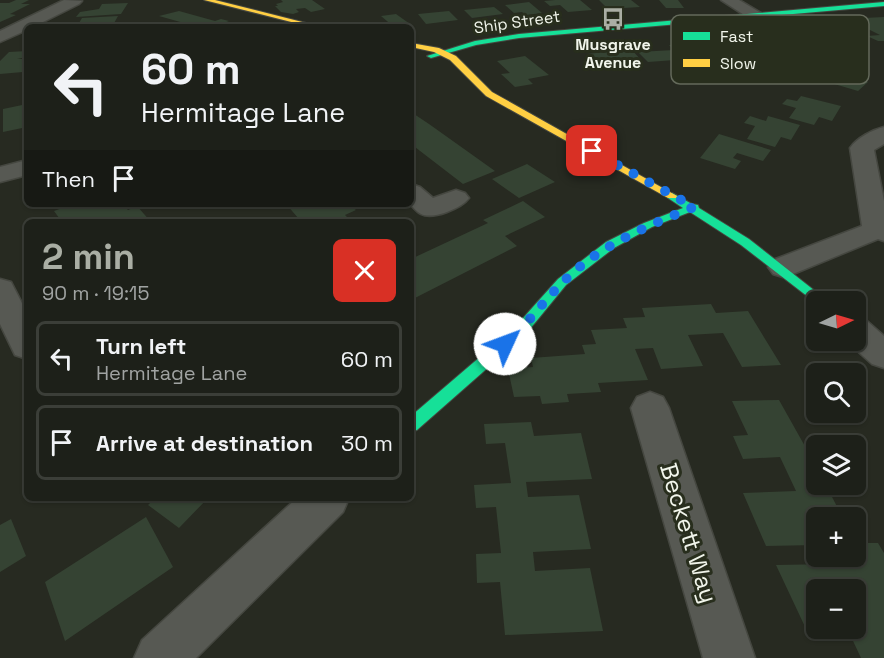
<!DOCTYPE html>
<html lang="en">
<head>
<meta charset="utf-8">
<style>
	:root { --surface:#1d2019; --page:#2a2d26; --text:#f1f3f6; --muted:#a0a3a2; --line:#3b3e38; --accent:#aaaea4 }
	body { margin:0; font-family:"Space Grotesk",sans-serif; background:var(--page); color:var(--text); height:100vh; display:flex; flex-direction:column; font-size:22px; white-space:nowrap }
	* { box-sizing:border-box; margin:0 }
	p { font-size:20px; color:var(--muted) }
	.icon { flex:none; width:33px; height:33px; fill:none; stroke:currentColor; stroke-width:2; stroke-linecap:round; stroke-linejoin:round }
	.map { position:relative; flex:1; overflow:hidden }
	.panel { position:absolute; left:24px; top:219px; width:390px; height:282px; display:flex; flex-direction:column; background:var(--surface); border-radius:9px; box-shadow:0 2px 4px #0004,0 0 0 2px var(--line) }
	.panel>* { flex:none }
	.top-card { position:absolute; left:24px; top:24px; width:390px; height:183px; border-radius:9px; box-shadow:0 2px 4px #0004,0 0 0 2px var(--line); background:#1d2019; color:var(--text); overflow:hidden }
	.needle { width:39px; rotate:85deg }
	.controls { position:absolute; left:806px; top:291px; display:grid; gap:12px }
	.controls a { display:grid; place-items:center; width:60px; height:60px; border-radius:9px; background:var(--surface); box-shadow:0 2px 4px #0004,0 0 0 2px var(--line); font-size:30px }
	.pin { position:absolute; display:grid; place-items:center; width:51px; height:51px; color:#fff; margin:-26px; border-radius:12px; box-shadow:0 3px 9px #0006 }
	.me { position:absolute; width:66px; margin:-33px; rotate:47deg; stroke-linejoin:round; filter:drop-shadow(0 0 4px #0008) }
	.turn { display:flex; align-items:center; gap:21px; height:126px; padding:0 18px; font-size:27px }
	.turn .icon { width:78px; height:78px; stroke-width:2.5 }
	.turn b { display:block; font-size:42px; line-height:51px }
	.then { display:flex; align-items:center; height:57px; padding:0 18px; background:#0003; gap:12px; font-size:22px }
	.round { display:grid; place-items:center; flex:none; width:63px; height:63px; border-radius:9px; background:var(--page) }
	.summary { display:flex; align-items:center; justify-content:space-between; height:102px; padding:0 18px }
	h1 { font-size:36px; font-weight:800; line-height:45px; color:var(--accent) }
	ul { padding:0; list-style:none }
	li { display:flex; align-items:center; gap:18px; height:75px; margin:0 12px 9px; padding:0 6px; border:3px solid var(--line); border-radius:9px }
	li div { flex:1 }
	li b { display:block; font-size:22px }
	li em { font-style:normal }
	.map>svg:first-child { display:block }
	.building { fill:#354333 }
	.lines { fill:none; stroke-linecap:round; stroke-linejoin:round }
	.street-casing { stroke:#454740; stroke-width:3 }
	.fast-casing { stroke:#454740; stroke-width:2 }
	.slow-casing { stroke:#454740; stroke-width:2 }
	.street { fill:#575953; fill-rule:evenodd }
	.fast { fill:#16e098; fill-rule:evenodd }
	.slow { fill:#ffcf43; fill-rule:evenodd }
	.route { stroke:#1a73e8; stroke-width:10; stroke-dasharray:0 18 }
	.labels { text-anchor:middle; dominant-baseline:central; stroke-width:6; stroke-linejoin:round; paint-order:stroke }
	.far-street-label { font-size:16px; fill:#f1f5eb; stroke:#282e1d }
	.far-poi-label { font-size:16px; font-weight:bold; fill:#f1f5eb; stroke:#282e1d }
	.near-street-label { font-size:24px; fill:#f1f5eb; stroke:#282e1d }
	.key { fill:#282e1d; stroke:#646a5b; stroke-width:1.5 }
	.key-label { font-size:16px; fill:#f1f5eb }
</style>
</head>
<body>
<div class="map">
<svg width="884" height="658" viewBox="0 0 884 658">
	<rect width="100%" height="100%" fill="#272a21"/>
	<path class="building" d="M16,0H29L21,4H30L10,14L16,15L0,22V3H9Z
		M281,0H312L325,9L311,12L305,8L296,9L299,12L293,14L281,12L275,6H278L276,4L283,2Z
		M555,0H580L592,10L568,12L560,5L550,6L544,1Z
		M599,0H631L640,7L608,9Z
		M659,0H678L684,8H666Z
		M529,2L542,13L526,15L522,12L514,13L505,5Z
		M128,3L121,14L76,17L80,12L99,9L102,4Z
		M494,7L503,14L472,18L464,10Z
		M179,11L215,21L221,19L229,21L214,27H198L159,16Z
		M449,11L458,20L426,24L418,14Z
		M396,14L410,24L394,27L381,16Z
		M118,16L113,25L62,27L64,24L79,23L82,18Z
		M859,16L864,18L884,17V41H878L867,36L880,35L844,17Z
		M685,44L706,61L693,62L696,65L682,66L675,60L648,62L638,52L674,50L669,45Z
		M631,49L642,61L634,62L638,65L598,68L587,54Z
		M27,51V57L17,59H27V66L23,72L0,74V61L9,52Z
		M525,56L549,75L528,79L533,84L515,87L501,74L510,73L497,61Z
		M809,65L863,79L861,80L868,82L858,91L797,73Z
		M801,96L841,106L832,121L819,117L814,125L789,118L796,108L782,104L787,99L797,101Z
		M27,104V127L3,132V109Z
		M411,112L429,124L495,171L463,184L411,144Z
		M750,116L766,121L768,116L800,125L791,140L781,137L775,147L747,139L755,126L744,123Z
		M719,134L771,150L763,161L737,153L733,158L741,161L735,169L700,158Z
		M527,164L555,182L519,198L492,179Z
		M523,201L545,217L505,236L517,246L411,300V259L488,223L483,220Z
		M73,204H123L128,210L137,206L151,222H62L54,211Z
		M286,204H349L356,210L345,215L352,222H292L299,219Z
		M711,304L716,313L748,311L781,365L742,367L723,333L688,335L703,366L661,369L653,348L635,349L648,380L598,383L601,392L567,394L569,402L542,404L540,396L514,397L508,369L533,367L531,358L585,354L582,345L596,344L591,330L627,328L623,318L645,317L642,308Z
		M779,400L811,457H816V484H842L848,494L831,495L843,518H816V545L766,546L743,493L796,491L780,457L743,459L733,436L748,435L732,401Z
		M531,422L534,436L581,433L592,479L526,482L528,497L579,495L591,549L533,552L535,571L590,568L603,631L505,635L500,582L477,583L476,554L501,553L496,507L476,508L474,485L511,483L505,443L486,444L484,424Z
		M155,498H208L179,528L148,505Z
		M146,517L173,567L65,641L45,582Z
		M11,519L26,556L0,572V525Z
		M855,540L857,543H878L884,553V658H861L847,628H855V590H816V630L807,631L776,565L832,564L828,556H855Z"/>
	<g class="lines">
		<g class="street-casing">
			<path id="street" d="M64,0L82,1L79,4L33,27H27V30L0,42V31Z
				M721,0H739L761,13L763,16L761,19L768,24L760,29L694,37L688,36L686,32L688,28L694,27L752,20Z
				M884,127V144L874,150L884,201V241L878,239L793,274L783,277L773,274L768,267L773,260L862,226L850,148C857,138 872,130 884,127Z
				M27,160V175L0,182V167Z
				M411,184L420,187L433,198L456,190L465,193L469,198C462,208 433,220 421,214C417,212 413,207 410,204Z
				M0,279L11,282L27,313V359L15,355L0,324Z
				M855,318L867,321L884,336V368L872,364L845,340H855Z
				M650,392L663,397L669,408L755,658H703L631,408L637,397Z
				M297,498H349L343,512L196,658H134L142,640Z"/>
		</g>
		<g class="fast-casing">
			<path id="fast" d="M884,2V6L519,38L476,45L431,58L427,56L475,41L519,34Z
				M672,193L692,204L698,205L699,208L749,239L829,302H816V303L741,245L690,212L652,227L614,248L566,285L525,335L417,430L411,432V416L515,327L558,279L606,242L644,223L683,208L668,198V194Z"/>
		</g>
		<g class="slow-casing">
			<path id="slow" d="M204,0H215L322,27H311Z
				M411,43L439,48L456,56L492,92L677,196L676,198H668L486,96L450,60L434,52L411,47Z"/>
		</g>
		<use href="#street" class="street"/>
		<use href="#fast" class="fast"/>
		<use href="#slow" class="slow"/>
	</g>
	<g class="lines">
		<path class="route" d="M505,344C526,326 542,303 562,283C598,246 647,226 694,207L592,151"/>
	</g>
	<defs>
		<g id="bus-bare" transform="scale(1.8)"><path d="M-5-6H5V4H4V6H2V4H-2V6H-4V4H-5ZM-3.5-4V0h7V-4ZM-3.5 1.2v1.5H-2V1.2ZM2 1.2v1.5H3.5V1.2Z" fill="#aaaea4" stroke="#282e1d" stroke-width="2.5" paint-order="stroke"/></g>
	</defs>
	<g fill-rule="evenodd">
		<use href="#bus-bare" x="613" y="19"/>
	</g>
	<g class="labels">
		<g class="far-street-label">
			<text transform="translate(517 22) rotate(-8)">Ship Street</text>
		</g>
		<g class="far-poi-label">
			<text x="613" y="44">Musgrave<tspan x="613" dy="18">Avenue</tspan></text>
		</g>
		<g class="near-street-label">
			<text transform="translate(689 533) rotate(73)">Beckett Way</text>
		</g>
	</g>
	<rect x="671" y="15" width="198" height="69" rx="9" class="key"/>
	<rect x="683" y="32" width="27" height="8" fill="#16e098"/>
	<rect x="683" y="59" width="27" height="8" fill="#ffcf43"/>
	<g class="key-label">
		<text x="720" y="42">Fast</text>
		<text x="720" y="69">Slow</text>
	</g>
</svg>
<div class="controls">
<a><svg class="needle" viewBox="-14 -14 28 28"><path d="M0-13l5 13h-10z" fill="#e53935"/><path d="M0 13l5-13h-10z" fill="#a0a3a2"/></svg></a>
<a><svg class="icon" aria-label="search" viewBox="0 0 24 24"><circle cx="10" cy="10" r="6"/><path d="M15 15l6 6"/></svg></a>
<a><svg class="icon" aria-label="layers" viewBox="0 0 24 24"><path d="M12 4l9 5-9 5-9-5zM3 14l9 5 9-5"/></svg></a>
<a>+</a>
<a>−</a>
</div>
<div class="pin" style="left:592px;top:151px;background:#d93025"><svg class="icon" aria-label="arrive" viewBox="0 0 24 24"><path d="M6 21V4h12l-3 4 3 4H6"/></svg></div>
<svg class="me" style="left:505px;top:344px" viewBox="-20 -20 40 40"><circle r="19" fill="#fff"/><path d="M0-13L10 11 0 6-10 11z" fill="#1a73e8"/></svg>
<div class="top-card">
<div class="turn"><svg class="icon" aria-label="left" viewBox="0 0 24 24"><path d="M17 20v-9H6M10 6l-5 5 5 5"/></svg><div><b>60 m</b>Hermitage Lane</div></div>
<div class="then">Then<svg class="icon" aria-label="arrive" viewBox="0 0 24 24"><path d="M6 21V4h12l-3 4 3 4H6"/></svg></div>
</div>
<section class="panel">
<div class="summary"><div><h1>2 min</h1><p>90 m · 19:15</p></div><a class="round" style="background:#d93025;color:#fff"><svg class="icon" aria-label="close" viewBox="0 0 24 24"><path d="M6 6l12 12M18 6L6 18"/></svg></a></div>
<ul>
<li><svg class="icon" aria-label="left" viewBox="0 0 24 24"><path d="M17 20v-9H6M10 6l-5 5 5 5"/></svg><div><b>Turn left</b><p>Hermitage Lane</p></div><em>60 m</em></li>
<li><svg class="icon" aria-label="arrive" viewBox="0 0 24 24"><path d="M6 21V4h12l-3 4 3 4H6"/></svg><div><b>Arrive at destination</b></div><em>30 m</em></li>
</ul>
</section>
</div>
</body>
</html>
